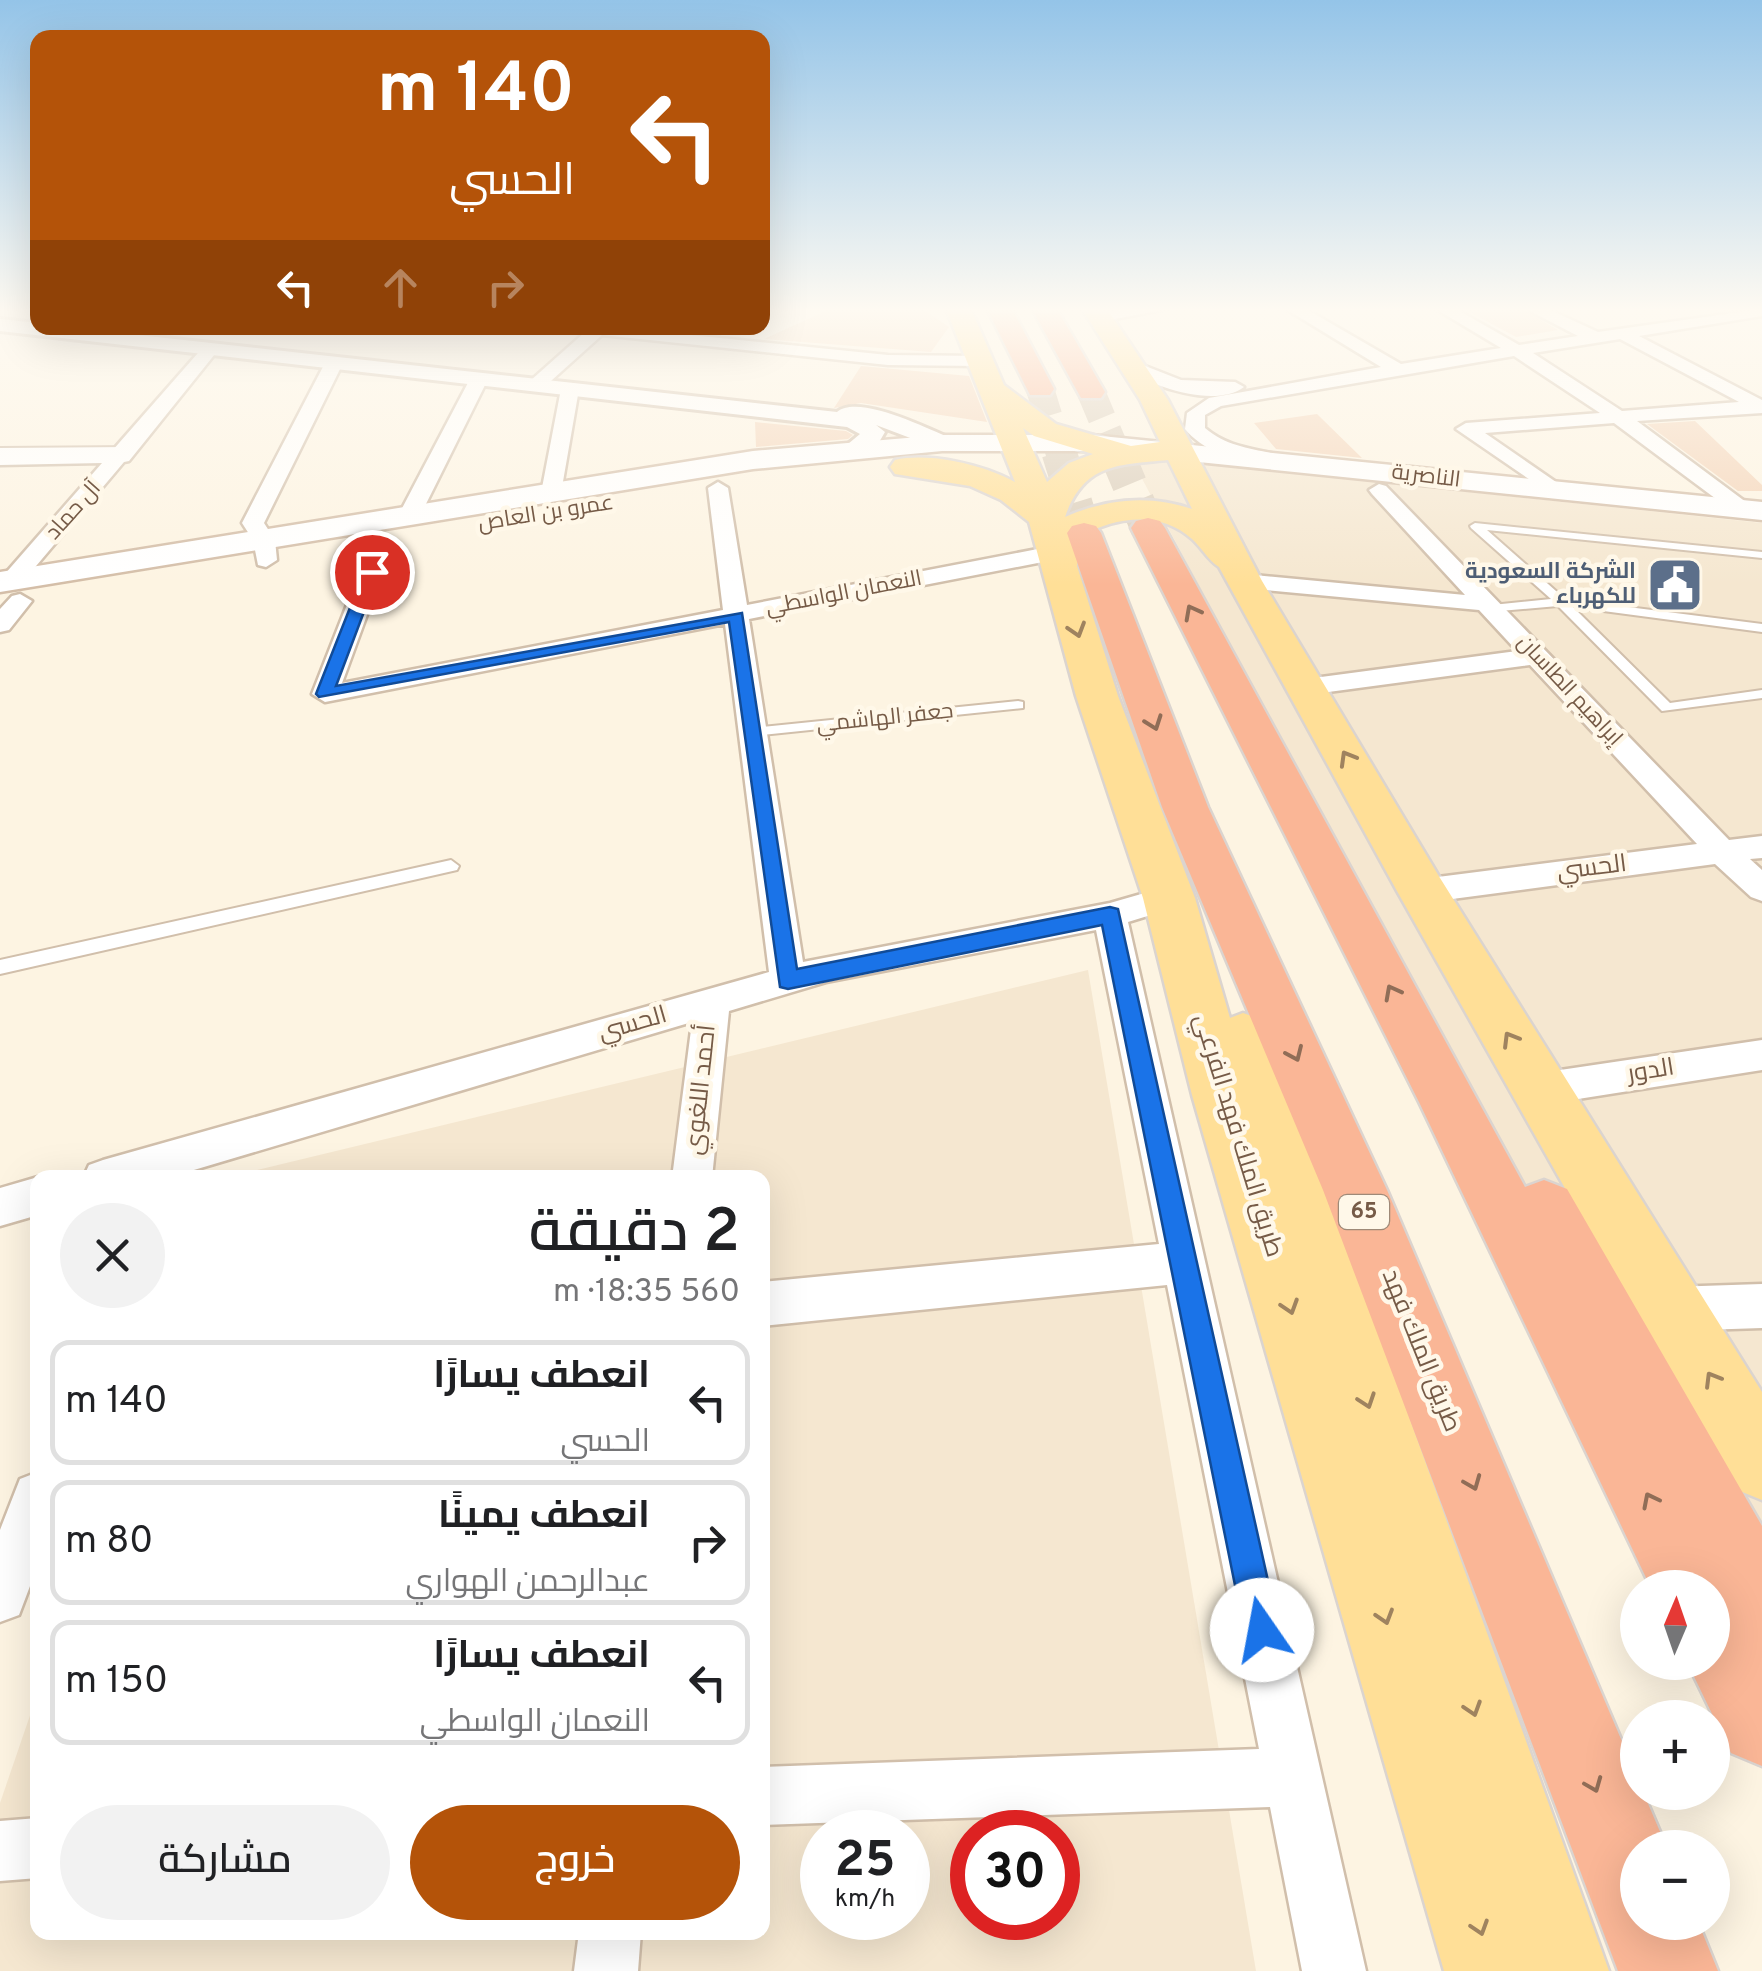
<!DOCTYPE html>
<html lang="ar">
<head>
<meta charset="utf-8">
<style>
	:root { --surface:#fff; --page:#f2f2f2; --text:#202124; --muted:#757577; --line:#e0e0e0; --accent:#b45309 }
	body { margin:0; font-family:Overpass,Cairo,sans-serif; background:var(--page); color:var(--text); direction:rtl; height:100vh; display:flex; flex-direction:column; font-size:38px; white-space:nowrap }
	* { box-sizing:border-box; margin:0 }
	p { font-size:32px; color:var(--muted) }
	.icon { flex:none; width:55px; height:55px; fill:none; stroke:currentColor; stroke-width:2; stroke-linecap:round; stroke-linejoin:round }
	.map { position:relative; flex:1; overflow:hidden; direction:ltr }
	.side { position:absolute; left:30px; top:1170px; width:740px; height:770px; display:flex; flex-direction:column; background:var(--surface); border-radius:20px; box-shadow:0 10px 40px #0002; direction:rtl }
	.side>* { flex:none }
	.guide { position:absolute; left:30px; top:30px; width:740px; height:305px; border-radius:20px; box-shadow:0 10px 40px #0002; direction:rtl; background:#b45309; color:#fff; overflow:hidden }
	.needle { width:65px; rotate:2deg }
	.fabs { position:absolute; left:1620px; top:1570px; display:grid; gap:20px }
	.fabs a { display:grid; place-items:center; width:110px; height:110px; border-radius:50%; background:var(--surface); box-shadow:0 10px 40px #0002; font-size:50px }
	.speed { position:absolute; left:800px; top:1810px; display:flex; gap:20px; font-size:50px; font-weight:700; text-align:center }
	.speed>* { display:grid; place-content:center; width:130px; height:130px; border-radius:50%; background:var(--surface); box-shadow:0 10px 40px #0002; line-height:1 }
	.speed small { font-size:25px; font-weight:400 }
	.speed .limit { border:15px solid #d22; background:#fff; color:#111 }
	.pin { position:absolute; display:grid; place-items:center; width:85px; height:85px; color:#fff; margin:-42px; border:5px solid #fff; border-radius:50%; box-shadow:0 2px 10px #0007 }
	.me { position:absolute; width:110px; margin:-55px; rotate:348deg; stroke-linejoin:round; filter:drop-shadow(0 0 8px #0008) }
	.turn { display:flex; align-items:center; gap:35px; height:210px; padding:0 30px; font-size:45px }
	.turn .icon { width:130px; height:130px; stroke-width:2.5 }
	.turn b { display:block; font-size:70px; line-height:85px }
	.lanes { display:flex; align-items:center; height:95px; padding:0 30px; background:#0003; justify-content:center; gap:50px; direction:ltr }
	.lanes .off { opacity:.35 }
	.round { display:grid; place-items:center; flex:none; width:105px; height:105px; border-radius:52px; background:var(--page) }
	.summary { display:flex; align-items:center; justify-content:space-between; height:170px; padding:0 30px }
	h1 { font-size:60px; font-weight:600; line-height:75px }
	.action { display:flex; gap:20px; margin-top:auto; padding:20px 30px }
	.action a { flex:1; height:115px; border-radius:60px; background:var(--accent); color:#fff; font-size:40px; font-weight:600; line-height:115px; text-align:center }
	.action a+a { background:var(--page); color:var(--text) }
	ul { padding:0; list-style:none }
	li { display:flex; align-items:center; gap:30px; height:125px; margin:0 20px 15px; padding:0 10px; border:5px solid var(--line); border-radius:20px }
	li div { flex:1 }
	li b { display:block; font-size:38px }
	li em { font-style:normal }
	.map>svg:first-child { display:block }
	.residential { fill:#f5e7d0; fill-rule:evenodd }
	.building { fill:#f4d4b8 }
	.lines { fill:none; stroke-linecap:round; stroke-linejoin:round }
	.motorway-tunnel-far1 { stroke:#dbcebb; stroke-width:28; stroke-dasharray:28 14; stroke-linecap:butt }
	.motorway-tunnel { stroke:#dbcebb; stroke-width:35; stroke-dasharray:35 18; stroke-linecap:butt }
	.service-casing { stroke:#d1bfab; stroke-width:4 }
	.minor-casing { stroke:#d1bfab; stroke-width:5 }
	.tertiary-casing { stroke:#d1bfab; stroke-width:6 }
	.secondary-casing { stroke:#d4bea8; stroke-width:5 }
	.primary-casing { stroke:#dbd4cf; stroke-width:5 }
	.motorway-casing { stroke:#dbd4cf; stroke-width:5 }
	.service { fill:#fff; fill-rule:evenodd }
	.minor { fill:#fff; fill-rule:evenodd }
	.tertiary { fill:#fff; fill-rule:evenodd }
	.secondary { fill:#fff; fill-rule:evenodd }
	.primary { fill:#ffdf97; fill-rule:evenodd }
	.motorway { fill:#fab696; fill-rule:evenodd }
	.oneway { stroke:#906d57 }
	.oneway2 { stroke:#9f835f }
	.route { fill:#1a73e8; stroke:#114b97; stroke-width:2.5 }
	.labels { text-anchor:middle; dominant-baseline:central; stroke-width:9; stroke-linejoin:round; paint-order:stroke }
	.far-street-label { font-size:22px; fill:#765b47; stroke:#fff8e9 }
	.far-service-label { font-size:22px; font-weight:bold; fill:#4e5e75; stroke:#fff8e9; text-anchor:end }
	.shield { fill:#fff8e9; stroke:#9f8a78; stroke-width:2.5 }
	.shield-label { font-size:22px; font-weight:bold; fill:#765b47 }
	.street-label { font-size:25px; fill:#765b47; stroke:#fff8e9 }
</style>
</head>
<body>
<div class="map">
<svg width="1762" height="1971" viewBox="0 0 1762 1971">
	<rect width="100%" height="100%" fill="#fdf4e2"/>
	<path class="residential" d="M1130,456L1762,523V1678L1467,1091Z
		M1088,970L1256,1971H0V1803L37,1695L38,1932H762V1178L228,1177ZM822,1832H908V1918H822ZM972,1832H1058V1918H972Z"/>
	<path class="building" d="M830,309H923L949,327L931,352L764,339Z
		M1464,309H1522L1558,330L1516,337Z
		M861,366L969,376L987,422L861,403L834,408Z
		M1317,414L1362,458L1276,449L1254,423Z
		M1695,421L1762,485V491H1738L1647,424Z
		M755,422L846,431L853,435L848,439L756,447Z"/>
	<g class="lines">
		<path class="motorway-tunnel-far1" d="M1040,389L1060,454
			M1091,392L1117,454"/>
		<path class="motorway-tunnel" d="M1059,452L1084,533
			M1116,452L1148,528"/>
		<g class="service-casing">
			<path id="service" d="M131,447V451L128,452L0,454V448Z
				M1475,523L1762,552V558L1487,530L1565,599L1762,624V632L1573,607L1670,703L1762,690V698L1662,711L1558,606L1488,612L1486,609L1492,605L1551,599L1471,528L1470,526Z
				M1018,701L1023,702V708L753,736L746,732L753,728Z
				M451,860L459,866L457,870L0,974V960Z"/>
		</g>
		<g class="minor-casing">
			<path id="minor" d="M1120,309H1167L1099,322L1091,317Z
				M1286,309H1306L1401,364L1501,348L1436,309H1456L1519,345L1578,336L1526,309H1548L1598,332L1762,309V316L1639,336L1762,400V413L1637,421L1758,511L1747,517L1739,516L1614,423L1485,433L1572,493L1562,499L1555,497L1456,429L1466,423L1600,413L1514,356L1221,406L1205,415V428C1226,446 1249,448 1275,454V462C1245,468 1204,452 1185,429L1187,413L1209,398L1381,367ZM1620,339L1739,402L1622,411L1533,353Z
				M571,328H621L888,355L982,356L991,361L982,366L888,365L602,335L542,389H530V381L584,333Z
				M205,345L219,349L129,461L124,462L20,585H4L0,580L4,575L102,463L0,465V453L112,451Z
				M334,358L343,363L264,523L275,540L277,560L266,567L258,565L253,540L242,523L325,363Z
				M1130,360L1181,380L1235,382L1244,387C1214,409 1153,386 1124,369L1121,365Z
				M479,374L488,379L420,516L417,521H401L398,516L470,379Z
				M570,384L579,389L561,493L551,499L541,493L561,389Z
				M718,482L728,488L747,605L1053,546L1064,553L1053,560L749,619L803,962L1110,903L1169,886L1180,890L1185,898L1180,906L1128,922L1366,1971H1302L1270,1807L762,1825V1767L1259,1749L1167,1285L762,1326V1282L1159,1244L1096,930L826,982L729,1011L712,1178H672L692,1022L167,1178H83L89,1165L103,1160L769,972L725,624L325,702L312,694L372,541L383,534L394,541L342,683L723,610L708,488Z
				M1379,484L1386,486L1729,840L1762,836V858L1750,859L1762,870V901L1751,897L1715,864L1422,903L1411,899L1406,891L1411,883L1422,879L1697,844L1530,665L1306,695L1297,693L1293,687L1297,681L1306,679L1517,651L1479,610L1244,588L1232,581L1244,574L1465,595L1372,494L1369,490Z
				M20,594L32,601L9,630L0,632V609L12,596Z
				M1762,1040V1070L1540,1105L1527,1100L1521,1089L1527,1078L1540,1073Z
				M38,1177V1215L0,1226V1188Z
				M1762,1284V1328L1671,1331L1655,1325L1649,1309L1655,1293L1671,1287Z
				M38,1472V1565L19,1615L0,1622V1530L20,1479Z
				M38,1818V1878L0,1881V1821Z
				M579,1932H641L638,1971H574Z"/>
		</g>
		<g class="tertiary-casing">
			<path id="tertiary" d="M0,319L38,323V328H75L837,412C858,394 926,428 950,438L954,443L942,450L876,425L885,432L875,449L854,456L842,449L860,434L847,427L0,331Z"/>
		</g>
		<g class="secondary-casing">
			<path id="secondary" d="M942,435H1091L1762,502V520L1091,451H942L753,469L0,592V572L753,451Z"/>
		</g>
		<g class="primary-casing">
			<path id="primary" d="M946,309H971L1004,385L1056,424L1131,446L1160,442L1140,400L1082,309H1107L1168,400L1262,581L1440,878L1762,1392V1500L1735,1489L1397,891L1219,567C1208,560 1202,548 1192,539C1160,510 1115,517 1081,536L1077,566L1118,696L1195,898L1230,1018L1243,1013L1263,1020L1272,1037L1609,1971H1444L1192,1095L1143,898L1076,696L1029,522L1001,500L970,486L895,474L890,467L895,460C930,452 984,465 1015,482ZM1023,428L1034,436L1093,454L1069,463L1047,482ZM1168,460L1192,509C1149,494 1106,499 1065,517C1084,463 1118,465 1168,460Z"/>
		</g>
		<g class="motorway-casing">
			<path id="motorway" d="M987,309H1012L1054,389L1050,395H1030Z
				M1032,309H1057L1105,392L1101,398H1081Z
				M1148,518L1160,521L1165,528L1525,1187L1544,1180L1567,1189L1762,1526V1766L1731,1753L1687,1662H1712V1588H1651L1419,1102L1131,528L1136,521Z
				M1084,523L1096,526L1101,533L1208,807L1387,1190L1638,1779V1792H1643L1667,1848H1638V1922H1698L1718,1971H1618L1323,1190L1162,807L1067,533L1072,526Z"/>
		</g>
		<use href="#service" class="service"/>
		<use href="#minor" class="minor"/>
		<use href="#tertiary" class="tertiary"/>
		<use href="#secondary" class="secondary"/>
		<use href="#primary" class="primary"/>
		<use href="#motorway" class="motorway"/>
	</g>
	<defs><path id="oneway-chevron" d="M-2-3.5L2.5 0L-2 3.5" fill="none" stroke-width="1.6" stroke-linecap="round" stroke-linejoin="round" transform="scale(2.5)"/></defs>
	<g class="oneway">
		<use href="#oneway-chevron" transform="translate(1192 612) rotate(-118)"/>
		<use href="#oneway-chevron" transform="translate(1154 723) rotate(70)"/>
		<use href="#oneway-chevron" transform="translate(1392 992) rotate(-118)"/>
		<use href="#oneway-chevron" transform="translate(1295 1054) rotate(66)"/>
		<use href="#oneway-chevron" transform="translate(1473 1483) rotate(68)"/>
		<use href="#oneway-chevron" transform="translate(1650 1500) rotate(-117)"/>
		<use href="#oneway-chevron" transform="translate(1594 1785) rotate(68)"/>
	</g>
	<g class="oneway2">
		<use href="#oneway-chevron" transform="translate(1077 630) rotate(73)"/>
		<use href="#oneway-chevron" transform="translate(1347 758) rotate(-120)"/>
		<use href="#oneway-chevron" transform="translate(1510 1039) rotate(-121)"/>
		<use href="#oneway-chevron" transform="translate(1290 1307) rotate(72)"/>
		<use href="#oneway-chevron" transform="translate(1712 1379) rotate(-121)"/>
		<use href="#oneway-chevron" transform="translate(1367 1401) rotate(71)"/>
		<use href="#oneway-chevron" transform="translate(1385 1617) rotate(73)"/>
		<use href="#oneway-chevron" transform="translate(1473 1709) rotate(72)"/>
		<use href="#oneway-chevron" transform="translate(1480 1928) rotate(72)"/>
	</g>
	<linearGradient id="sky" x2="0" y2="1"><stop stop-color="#94c4e8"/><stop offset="0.53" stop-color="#fefaf2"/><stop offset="1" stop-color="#fefaf2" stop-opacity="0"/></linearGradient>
	<rect width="1762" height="585" fill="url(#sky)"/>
	<path class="route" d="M372,567L379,572L336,686L742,613L797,969L1110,907L1118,909L1279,1630L1274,1643L1262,1648L1249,1643L1244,1630L1102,925L788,989L780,987L729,622L319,697L316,694L364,572Z"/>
	<defs>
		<g id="civic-square" transform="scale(2.875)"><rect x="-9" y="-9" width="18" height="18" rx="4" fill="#5c6f8a" stroke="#fff8e9"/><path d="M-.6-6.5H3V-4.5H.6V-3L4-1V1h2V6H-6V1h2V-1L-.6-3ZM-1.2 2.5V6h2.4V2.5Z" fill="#fff"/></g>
	</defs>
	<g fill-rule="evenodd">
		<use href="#civic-square" x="1675" y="585"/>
	</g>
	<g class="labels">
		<g class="far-street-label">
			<text transform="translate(1426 477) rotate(7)">الناصرية</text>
			<text transform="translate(74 511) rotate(-48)">آل حماد</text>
			<text transform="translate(546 514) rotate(-9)">عمرو بن العاص</text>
			<text transform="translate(844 594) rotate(-11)">النعمان الواسطي</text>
			<text transform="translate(1569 691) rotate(47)">إبراهيم الطاسان</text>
			<text transform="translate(885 719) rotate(-6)">جعفر الهاشمي</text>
		</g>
		<g class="far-service-label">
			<text x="1636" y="572">الشركة السعودية<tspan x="1636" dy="25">للكهرباء</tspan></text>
		</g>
		<rect class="shield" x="1339" y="1195" width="50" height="34" rx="8"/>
		<g class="shield-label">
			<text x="1364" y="1212">65</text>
		</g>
		<g class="street-label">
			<text transform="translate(1592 869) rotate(-7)">الحسي</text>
			<text transform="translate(633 1025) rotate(-16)">الحسي</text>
			<text transform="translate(1651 1072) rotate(-9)">الدور</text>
			<text transform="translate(702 1090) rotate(-84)">أحمد اللغوي</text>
			<text transform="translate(1237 1136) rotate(73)">طريق الملك فهد الفرعي</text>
			<text transform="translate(1420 1351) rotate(68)">طريق الملك فهد</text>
		</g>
	</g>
</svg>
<div class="fabs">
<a><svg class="needle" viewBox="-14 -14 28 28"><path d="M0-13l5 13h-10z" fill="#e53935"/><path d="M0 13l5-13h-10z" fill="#757577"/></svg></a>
<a>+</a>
<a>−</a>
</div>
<div class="speed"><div>25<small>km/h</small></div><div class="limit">30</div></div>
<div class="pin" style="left:372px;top:572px;background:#d93025"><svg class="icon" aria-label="arrive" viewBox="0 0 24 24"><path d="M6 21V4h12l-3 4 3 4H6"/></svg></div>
<svg class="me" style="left:1262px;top:1630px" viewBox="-20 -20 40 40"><circle r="19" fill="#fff"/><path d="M0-13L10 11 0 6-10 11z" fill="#1a73e8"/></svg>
<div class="guide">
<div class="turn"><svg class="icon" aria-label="left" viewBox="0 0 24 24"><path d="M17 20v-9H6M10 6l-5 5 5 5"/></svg><div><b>140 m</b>الحسي</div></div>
<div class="lanes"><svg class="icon" aria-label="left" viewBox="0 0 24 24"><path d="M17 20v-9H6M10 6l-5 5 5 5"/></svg><svg class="icon off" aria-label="ahead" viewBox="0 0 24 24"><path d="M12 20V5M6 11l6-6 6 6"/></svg><svg class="icon off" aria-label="right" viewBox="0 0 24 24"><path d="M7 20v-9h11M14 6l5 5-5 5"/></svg></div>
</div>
<section class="side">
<div class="summary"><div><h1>2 دقيقة</h1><p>560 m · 18:35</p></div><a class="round"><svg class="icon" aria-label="close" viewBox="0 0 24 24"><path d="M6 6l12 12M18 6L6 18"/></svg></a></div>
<ul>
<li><svg class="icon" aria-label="left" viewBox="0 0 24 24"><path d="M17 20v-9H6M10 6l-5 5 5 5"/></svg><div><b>انعطف يسارًا</b><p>الحسي</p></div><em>140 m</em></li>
<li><svg class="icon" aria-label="right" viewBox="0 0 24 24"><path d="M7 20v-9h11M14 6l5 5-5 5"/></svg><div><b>انعطف يمينًا</b><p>عبدالرحمن الهواري</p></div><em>80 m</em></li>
<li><svg class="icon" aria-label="left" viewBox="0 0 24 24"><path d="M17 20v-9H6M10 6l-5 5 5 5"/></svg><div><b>انعطف يسارًا</b><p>النعمان الواسطي</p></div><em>150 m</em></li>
</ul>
<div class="action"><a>خروج</a><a>مشاركة</a></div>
</section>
</div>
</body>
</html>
